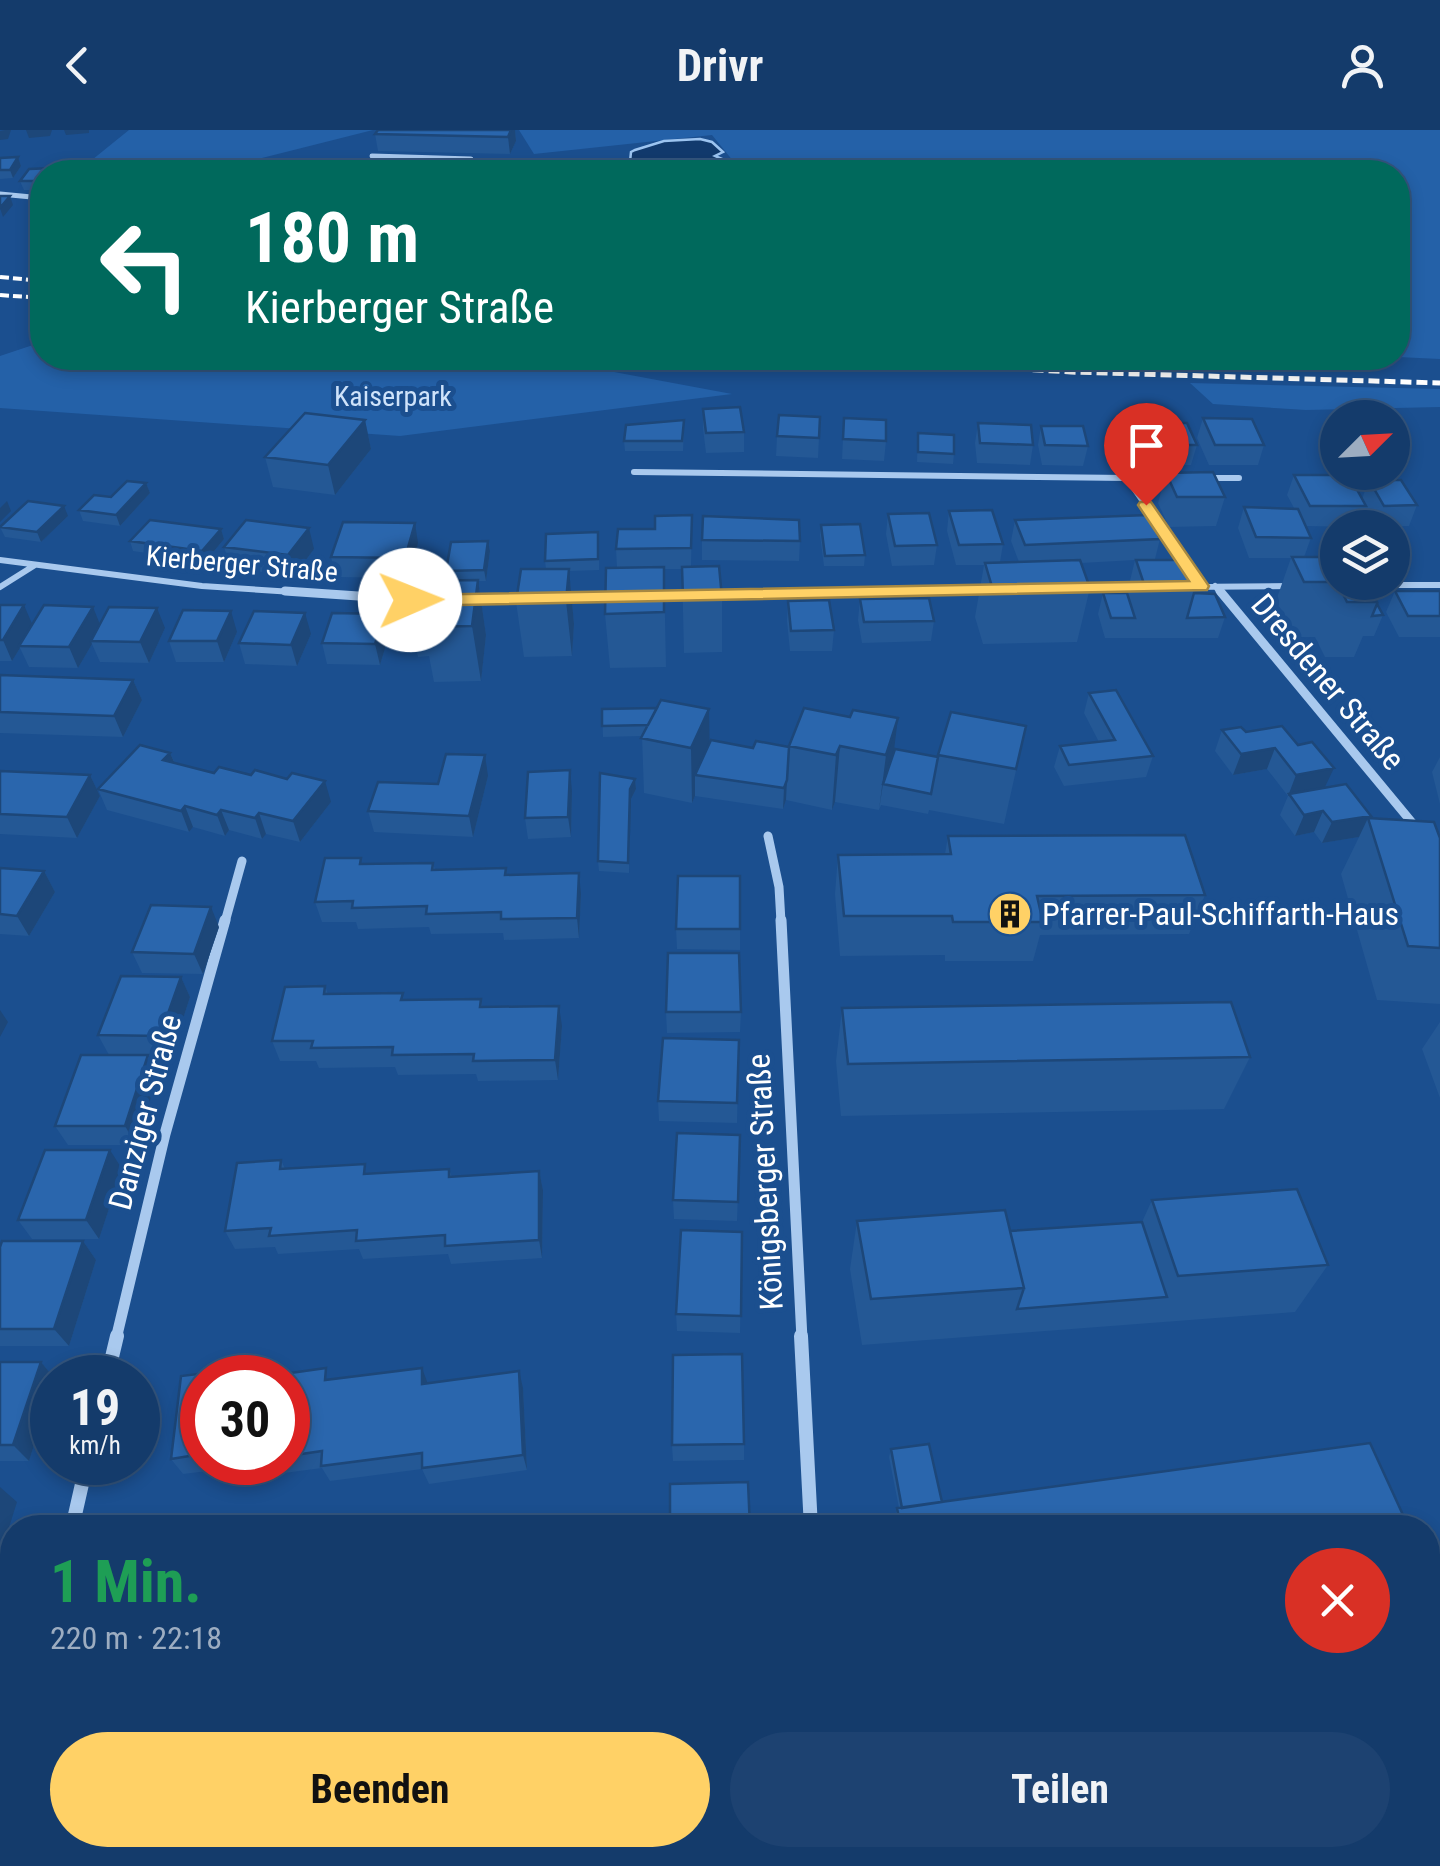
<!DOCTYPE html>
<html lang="de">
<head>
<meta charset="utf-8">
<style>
	:root { --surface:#143b6b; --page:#1d4271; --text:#f1f3f6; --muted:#9dadc1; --line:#33557e; --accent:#ffd166 }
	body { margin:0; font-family:"Roboto Condensed",sans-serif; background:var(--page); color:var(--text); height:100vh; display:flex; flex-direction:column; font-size:38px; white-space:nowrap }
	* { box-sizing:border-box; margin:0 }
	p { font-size:32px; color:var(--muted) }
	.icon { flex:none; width:55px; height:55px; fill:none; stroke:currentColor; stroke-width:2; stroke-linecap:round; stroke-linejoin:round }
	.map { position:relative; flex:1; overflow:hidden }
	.details { position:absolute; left:0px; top:1385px; width:1440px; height:352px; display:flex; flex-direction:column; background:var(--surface); border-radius:40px 40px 0 0; box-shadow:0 5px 15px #0003,0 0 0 2px var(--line) }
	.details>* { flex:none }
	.top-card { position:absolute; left:30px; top:30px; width:1380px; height:210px; border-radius:40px; box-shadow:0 5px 15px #0003,0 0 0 2px var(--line); background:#00695c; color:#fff; overflow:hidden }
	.needle { width:65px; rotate:66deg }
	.buttons { position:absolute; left:1320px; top:270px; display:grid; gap:20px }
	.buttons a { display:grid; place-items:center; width:90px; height:90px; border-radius:50%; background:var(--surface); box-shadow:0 5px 15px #0003,0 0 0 2px var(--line); font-size:50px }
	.speed { position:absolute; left:30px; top:1225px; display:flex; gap:20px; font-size:50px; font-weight:700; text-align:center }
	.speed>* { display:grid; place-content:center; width:130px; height:130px; border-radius:50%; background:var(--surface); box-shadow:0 5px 15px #0003,0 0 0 2px var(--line); line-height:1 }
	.speed small { font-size:25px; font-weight:400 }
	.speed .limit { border:15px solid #d22; background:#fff; color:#111 }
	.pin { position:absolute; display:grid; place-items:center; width:85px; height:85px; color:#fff; margin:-102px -42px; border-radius:50% 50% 50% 0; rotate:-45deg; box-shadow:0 0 10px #0007 }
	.pin .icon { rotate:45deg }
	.me { position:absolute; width:110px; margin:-55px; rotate:89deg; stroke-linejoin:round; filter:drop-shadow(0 0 8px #0008) }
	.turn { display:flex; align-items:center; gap:35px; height:210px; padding:0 50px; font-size:45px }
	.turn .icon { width:130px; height:130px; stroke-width:2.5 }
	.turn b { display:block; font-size:70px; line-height:85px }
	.round { display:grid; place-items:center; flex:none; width:105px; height:105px; border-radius:52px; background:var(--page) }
	.head { display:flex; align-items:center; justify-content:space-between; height:170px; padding:0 50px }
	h1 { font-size:60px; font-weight:700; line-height:75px; color:#1e9e55 }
	.button { display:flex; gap:20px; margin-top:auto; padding:20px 50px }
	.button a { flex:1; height:115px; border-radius:60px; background:var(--accent); color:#111; font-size:40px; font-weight:700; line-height:115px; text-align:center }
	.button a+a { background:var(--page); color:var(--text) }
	header { display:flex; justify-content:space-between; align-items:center; height:130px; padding:0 50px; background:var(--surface); font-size:45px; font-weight:700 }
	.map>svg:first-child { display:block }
	.green { fill:#2461a8 }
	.water { fill:#123a6d; stroke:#9cc4f0; stroke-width:2.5 }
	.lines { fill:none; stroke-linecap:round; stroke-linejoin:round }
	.street-far4 { stroke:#a9c9ee; stroke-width:5 }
	.street-far3 { stroke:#a9c9ee; stroke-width:6 }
	.street-far2 { stroke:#a9c9ee; stroke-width:9 }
	.street-far1 { stroke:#a9c9ee; stroke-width:11 }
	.street { stroke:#a9c9ee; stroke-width:14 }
	.rail-far1 { stroke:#fff; stroke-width:4; stroke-dasharray:9 4; stroke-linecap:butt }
	.rail { stroke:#fff; stroke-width:5; stroke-dasharray:11 5; stroke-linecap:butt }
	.wall { fill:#245895 }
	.shaded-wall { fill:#1d4779 }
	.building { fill:#2a66ad; stroke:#1d4779; stroke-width:2.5 }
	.route { fill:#ffd166; stroke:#a68842; stroke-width:2.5 }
	.labels { text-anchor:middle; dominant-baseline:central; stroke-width:10; stroke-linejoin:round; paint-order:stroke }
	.far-park-label { font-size:28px; fill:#cfe3fa; stroke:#1b4f8f }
	.far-street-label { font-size:28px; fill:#fff; stroke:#1b4f8f }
	.street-label { font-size:32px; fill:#fff; stroke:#1b4f8f }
	.poi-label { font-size:32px; fill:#fff; stroke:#1b4f8f; text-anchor:start }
</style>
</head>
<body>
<header><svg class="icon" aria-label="back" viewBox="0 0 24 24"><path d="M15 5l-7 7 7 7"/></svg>Drivr<svg class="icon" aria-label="person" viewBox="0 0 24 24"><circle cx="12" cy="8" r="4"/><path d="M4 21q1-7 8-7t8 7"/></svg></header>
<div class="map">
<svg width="1440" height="1736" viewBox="0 0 1440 1736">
	<rect width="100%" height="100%" fill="#1b4f8f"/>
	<path class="green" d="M129,0H373L207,42H77Z
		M519,0H1440V229L1398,227V42H742L712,5L534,24Z
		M42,212V228H539L732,264L400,306L0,278V226Z
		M1190,253L1440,259V277L1306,280L1213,274Z"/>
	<path class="water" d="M700,9L712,12L723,22L715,26L729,32L731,38L629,42L631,22L635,20L664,11Z"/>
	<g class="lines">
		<path class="street-far4" d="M372,26L471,29
			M393,42L401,27
			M0,64L42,68"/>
		<path class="street-far3" d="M634,342L1127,348L1201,456
			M1127,348H1176
			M1203,348H1239
			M0,430L202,456L324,464
			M1359,455H1440
			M1215,456L1222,464
			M0,457L35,435
			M1184,457L1292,456
			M1079,458L1142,457
			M771,464L992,460"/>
		<path class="street-far2" d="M285,461L417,470
			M1220,461L1419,701
			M654,466L912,461
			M559,468L617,467
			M469,469L527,468
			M768,706L779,757L781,792
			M225,792L242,731"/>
		<path class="street-far1" d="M781,790L802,1209
			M116,1209L165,1004L225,790"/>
		<path class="street" d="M801,1206L811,1398
			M107,1248L117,1206
			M72,1398L87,1332
			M1428,1580L1440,1576
			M0,1702L12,1649
			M828,1736L877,1725"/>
		<path class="rail-far1" d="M0,147L42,151
			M0,165L42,168"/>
		<path class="rail" d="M841,228L1071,242L1440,253"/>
	</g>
	<path class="wall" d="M515,0L516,11L510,24L378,21L375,4Z
		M18,27L21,36L13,48L0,49V28Z
		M42,42V60H24L20,51Z
		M42,175V199L36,181Z
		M703,279L744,302V322L706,323L703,298Z
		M820,287L818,328L776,326L777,306Z
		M844,288L886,311L884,331L842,329Z
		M1203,288L1264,315L1258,335H1209L1197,308Z
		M365,290L371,319L335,365L273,357L265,327Z
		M978,293L1033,315L1030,335L977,333L975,313Z
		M1129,293L1197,315L1191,335H1132L1124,313Z
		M1041,296L1088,316L1083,336L1042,335L1038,315Z
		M684,300L683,321H625L624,311Z
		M918,303L954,324L953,334L917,332Z
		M1166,343L1225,367L1216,396L1169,397L1158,373Z
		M1294,345L1362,369L1369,350L1417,375L1409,396H1376L1366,378L1358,397L1306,396L1311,408L1304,427L1377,472V474L1383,485L1374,506H1363L1354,527H1325L1315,507H1283L1272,482L1291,428H1249L1238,398L1244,377L1294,378L1287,365Z
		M146,353L150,363L120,396L83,391L79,380Z
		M949,381L1003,414L1000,432H1019L1011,411L1015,390L1160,409L1155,429L1197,454L1194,463L1225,487L1218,508H1105L1098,484L1103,463H1127L1135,430L1081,433L1090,458L1077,512L983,514L975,487L984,435H956L947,401Z
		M888,384L937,415L934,435L892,436L886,404Z
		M692,385L691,437L722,468V522L684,523L682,439H664L666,537L610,538L605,484L617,438L616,419L655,399Z
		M68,386L41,412L5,407L0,397Z
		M821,395L865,425L864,436H824L820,405Z
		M221,399L224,409L205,432L133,421L130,411Z
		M702,410L800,411L799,431L702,430Z
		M488,411L490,421L486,451H478L486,505L481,551L434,552L429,526L418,527L407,472L448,451L446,441Z
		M418,413L409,448L336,447L331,427Z
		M599,413V440L569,441L574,494L572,526L524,527L516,472L546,439L545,431Z
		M224,417L314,419L294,446L231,438Z
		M1395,461H1440V507H1399L1386,482Z
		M860,469L934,491L931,511L862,513L858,490Z
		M788,471L834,500L832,521H790L787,491Z
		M0,475L33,494H100L165,498L149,533L100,532L92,514L78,538L29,537L20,518L12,531H0Z
		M237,502L224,532H176L169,511Z
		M311,504L297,536L245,534L239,513Z
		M389,505L380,535L327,534L322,513Z
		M0,545L133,550L142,570L123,607L0,603Z
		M1089,563L1153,626L1146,647L1064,656L1054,637L1060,616L1099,612L1084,583Z
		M804,578L894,623L938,627L951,582L1026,596L1004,694L929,680L928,684L881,675L879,680L835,672L832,680L786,670L783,679L695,666L692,673L644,663L642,606L603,607L602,579L710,614L753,618L789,617Z
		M1282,596L1325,658L1371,686L1370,689L1440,708V874L1377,870L1341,744L1359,707L1322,713L1314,702L1295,706L1280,685L1288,666L1267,639L1233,645L1215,621L1222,600L1246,602Z
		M170,623L175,633L331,672L300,712L266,704L262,709L229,700L225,706L193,697L189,702L107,680L98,659Z
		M1440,627V674L1432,642Z
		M0,641L90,645L100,666L77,708L0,704Z
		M488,646L473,707L374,702L368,681L438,654Z
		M635,649L636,659L631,669L629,743L599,741L598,731Z
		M572,661L571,707L528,709L525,688Z
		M948,706L1205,765L1189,804L1040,805L1033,831H945V825L840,826L835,764L838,725L945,724Z
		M433,733L435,740L507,745L581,764L579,808L504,810L503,803L431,804L429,797L358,799L356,792H322L315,772L363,734Z
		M0,738L44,741L55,762L29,806L0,804Z
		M740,746V820L677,819L676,799Z
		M219,797L203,844L142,843L132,822Z
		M181,847L190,867L171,926H148L158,945L136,1015H68L55,996L109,925L98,905Z
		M325,856L328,864L405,870L481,869L482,876L562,896L558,950L478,951L476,944L398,945L395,937L319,938L316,931H280L272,911Z
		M842,878L1250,927L1224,979L841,986L836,931Z
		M666,882H741L740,902L667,903Z
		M1440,892V968L1422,919Z
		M739,910L737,993L659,991L658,971Z
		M740,1005L737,1091L674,1089L673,1070Z
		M281,1030L285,1039L368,1044L449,1039L452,1047L539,1041L543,1060L542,1128L451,1134L448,1124L363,1129L359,1119L278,1124L275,1117L235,1119L225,1101Z
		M122,1039L99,1109H32L18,1090Z
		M1152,1070L1328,1135L1295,1182L862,1215L850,1139L857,1091L1010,1101L1142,1092Z
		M742,1102L740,1203L677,1201L676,1184Z
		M83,1111L96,1130L69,1216H0V1117Z
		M0,1232H41L54,1248H52V1258L29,1331H0Z
		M202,1248V1332H288V1248L523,1258L527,1340L429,1354L422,1339L330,1351L322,1338L232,1350L224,1339L183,1344L171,1329Z
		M744,1314V1330L673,1331L672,1315Z
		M891,1319L942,1372L1409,1398H892L897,1378H899L889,1327Z"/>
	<path class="shaded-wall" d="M5,0H11L8,9L0,10V1Z
		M26,0H52L50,6L29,8Z
		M64,0H89V3L66,5Z
		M511,0H515L516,11L510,24L508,7Z
		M18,27L21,36L13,48L10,40Z
		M10,66L13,75L3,87L0,78Z
		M365,290L371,319L335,365L328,335Z
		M146,353L150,363L120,396L116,385Z
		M7,371L11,381L0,392V378Z
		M64,376L68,386L41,412L37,402Z
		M415,393L418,413L409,448L405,428Z
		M309,398L314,419L294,446L288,425Z
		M221,399L224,409L205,432L202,421Z
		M488,411L490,421L486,451L484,440Z
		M569,439L574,494L572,526L566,471Z
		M478,450L486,505L481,551L472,496Z
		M24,475L33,496L19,516L20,518L12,531L3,510Z
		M93,477L101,497L91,511L92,514L78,538L69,517Z
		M157,478L165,498L149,533L140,512Z
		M231,481L237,502L224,532L217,511Z
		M305,483L311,504L297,536L291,515Z
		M384,484L389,505L380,535L375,514Z
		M133,550L142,570L123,607L114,586Z
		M709,579L710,635L695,645V666L692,673L691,618Z
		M898,588L891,644L883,654L879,680L886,625Z
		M840,616L835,672L832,680L836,625Z
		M1275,618L1267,639L1233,645L1241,624Z
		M170,623L179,643L163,630Z
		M485,625L488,646L473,707L469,686Z
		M1334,638L1324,659L1288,666L1296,645Z
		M570,640L572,661L571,707L568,687Z
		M90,645L100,666L77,708L67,687Z
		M635,649L636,659L631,669L629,743L630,659Z
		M787,650L786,670L783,679L784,658Z
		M325,651L331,672L300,712L293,691Z
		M185,676L193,697L189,702L181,681Z
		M221,680L229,700L225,706L217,685Z
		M1323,681L1314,702L1295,706L1304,685Z
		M259,683L266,704L262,709L255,688Z
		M1371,686L1368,691V688L1359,707L1322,713L1332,692Z
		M44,741L55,762L29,806L17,786Z
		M579,743L581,764L579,808L577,788Z
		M211,777L219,797L203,844L194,824Z
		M181,847L190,867L171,926L160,906Z
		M559,876L562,896L558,950L555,930Z
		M0,880L8,892L0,907Z
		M148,925L158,945L136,1015L125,996Z
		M110,1020L122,1039L99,1109L86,1090Z
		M539,1041L543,1060L542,1128L539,1110Z
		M83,1111L96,1130L69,1216L54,1199Z
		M41,1232L54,1248H52V1258L29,1331L13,1315Z
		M422,1238L428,1254H422Z
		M519,1241L523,1258L527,1340L523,1325Z
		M0,1357L17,1372L0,1426Z"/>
	<path class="building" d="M378,0H511L508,7L375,4Z
		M18,27L10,40H0V28Z
		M54,38L50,42H42V51H20L29,39Z
		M294,39H308L306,42H292Z
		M273,40L271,42H237Z
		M342,40L340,42H306Z
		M0,66H10L0,78Z
		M740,277L744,302L706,303L703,279Z
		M305,283L365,290L328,335L265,327Z
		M779,285L820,287L819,308L777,306Z
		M844,288L886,290V311L843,309Z
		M1203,288L1252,289L1264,315H1215Z
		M684,290L682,311H624L626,295Z
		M978,293L1031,295L1033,315L980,313Z
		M1129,293H1187L1197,315H1137Z
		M1041,296H1083L1088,316L1045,315Z
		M918,303L954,305V324L918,322Z
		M1213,342L1225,367H1177L1166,343Z
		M1294,345H1349L1366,376H1310Z
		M1369,350H1401L1417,375L1384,376Z
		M127,351L146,353L116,385L79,380L94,365L111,367Z
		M28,371L64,376L37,402L0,397Z
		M1244,377L1298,379L1311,408L1256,407Z
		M992,380L1003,414L959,415L949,381Z
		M929,383L937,415L895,416L888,384Z
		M692,385L691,418L616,419L618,399H655V386Z
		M1148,385L1160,409L1025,415L1015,390Z
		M703,386L799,390L800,411L702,410Z
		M150,390L221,399L202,421L130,411Z
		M246,390L309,398L288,425L224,417Z
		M343,392L415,393L405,428L331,427Z
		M860,394L865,425L825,426L821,395Z
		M598,402V429L545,431L546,404Z
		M488,411L484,440L446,441L451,412Z
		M1292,427H1338V452H1367L1377,472H1347L1337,452H1304Z
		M1080,430L1090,458L993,460L985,433Z
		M1136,430H1187L1197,454H1144Z
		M719,436L722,468H683L682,437Z
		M664,437V482L605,484L606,438Z
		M521,439H569L566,471L516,472Z
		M478,450L472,496L424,497L428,471L407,472L411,451Z
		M1395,461H1440V486H1408Z
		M1103,463H1127L1135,488H1111Z
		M1194,463L1215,464L1225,487L1187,488Z
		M929,468L934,491L864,492L860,469Z
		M829,470L834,500L791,501L788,471Z
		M1377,474L1383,485L1372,486Z
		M0,475H24L3,510H0Z
		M44,475L93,477L69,517L19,516Z
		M109,477L157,478L140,512L91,511Z
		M183,480L231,481L217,511H169Z
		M254,481L305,483L291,515L239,513Z
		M332,483L384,484L375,514L322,513Z
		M0,545L133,550L114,586L0,582Z
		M1116,560L1153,626L1069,635L1060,616L1115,610L1089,563Z
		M661,570L709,579L691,618L641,608Z
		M657,578L648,595L602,596V579Z
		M804,578L850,587L853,580L898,588L886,625L840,616L836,625L789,616Z
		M951,582L1026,596L1016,639L938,625Z
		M1282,596L1298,615L1312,612L1334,638L1296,645L1275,618L1241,624L1222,600L1241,597L1246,602Z
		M711,610L753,618L756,611L789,617L787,650L784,658L695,645Z
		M140,615L170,623L163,630L214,643L219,637L251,645L255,640L287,649L292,643L325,651L293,691L259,683L255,688L221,680L217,685L185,676L181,681L98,659Z
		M895,619L938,627L931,664L883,654Z
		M446,624L485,625L469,686L368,681L378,652L438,654Z
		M570,640L568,687L525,688L528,642Z
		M0,641L90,645L67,687L0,684Z
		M600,643L635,649L630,659L628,733L598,731Z
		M1346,654L1371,686L1332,692L1323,681L1304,685L1289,664Z
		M1368,688L1434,692L1440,708V818L1408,816Z
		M1185,705L1205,765L1037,766L1043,792H953L952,786H844L838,725L951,724L948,706Z
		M325,728H361L360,734L433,733L432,740L506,738L505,745L579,743L577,788L501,789V782L426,784L427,776L352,778L353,771L315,772Z
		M0,738L44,741L17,786L0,784Z
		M678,746H740V799H676Z
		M151,775L211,777L194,824L132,822Z
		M668,823H739L741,882H666Z
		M121,846L181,847L160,906L98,905Z
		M325,856L324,864L403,863L401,870L481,869L480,877L559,876L555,930L473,931L474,924L392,925L393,917L311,918L313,911H272L285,857Z
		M1231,872L1250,927L848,934L842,878Z
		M663,908L739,910L737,973L658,971Z
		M81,925H148L125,996H55Z
		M677,1003L740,1005L738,1072L673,1070Z
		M45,1020H110L86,1090H18Z
		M281,1030L280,1039L365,1034L364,1044L449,1039V1047L539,1041V1110L445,1116V1105L356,1111L357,1100L269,1106L271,1098L225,1101L237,1033Z
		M1297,1059L1328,1135L1178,1146L1152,1070Z
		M1005,1080L1024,1158L871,1169L857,1091Z
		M1142,1092L1167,1167L1017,1179L1024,1158L1010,1101Z
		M681,1100L742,1102L741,1186L676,1184Z
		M2,1111H83L54,1199H0V1117Z
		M742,1224L744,1314L672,1315L673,1225Z
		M0,1232H41L13,1315H0Z
		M326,1238L325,1250L422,1238V1254L519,1241L523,1325L422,1338V1323L321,1336L322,1321L288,1326V1248H255Z
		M231,1240L229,1248H202V1324L171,1329L181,1246Z
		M1370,1313L1409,1398H901L897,1378Z
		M929,1314L942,1372L902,1378L891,1319Z
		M748,1352L750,1398H670V1354Z
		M1440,1704V1736H1310L1355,1725H1428V1707Z
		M1188,1725H1255L1260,1736H1144Z"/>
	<path class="route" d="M1140,372H1151L1209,456L1207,460L410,476L401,470L410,465L1189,451L1138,375Z"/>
	<defs>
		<g id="building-disc" transform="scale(2.25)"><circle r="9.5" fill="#ffd166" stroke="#1b4f8f"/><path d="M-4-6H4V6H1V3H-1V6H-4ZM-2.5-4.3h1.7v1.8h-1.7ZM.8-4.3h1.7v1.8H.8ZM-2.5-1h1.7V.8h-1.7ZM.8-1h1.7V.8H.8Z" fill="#111"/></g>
	</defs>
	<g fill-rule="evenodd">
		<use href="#building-disc" x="1010" y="784"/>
	</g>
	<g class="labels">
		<g class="far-park-label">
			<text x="393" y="266">Kaiserpark</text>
		</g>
		<g class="far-street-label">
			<text transform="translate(242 434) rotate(5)">Kierberger Straße</text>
		</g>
		<g class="street-label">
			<text transform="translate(1328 552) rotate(50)">Dresdener Straße</text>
			<text transform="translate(145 982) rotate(-75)">Danziger Straße</text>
			<text transform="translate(765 1052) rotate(-93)">Königsberger Straße</text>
		</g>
		<g class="poi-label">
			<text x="1042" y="784">Pfarrer-Paul-Schiffarth-Haus</text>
		</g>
	</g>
</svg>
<div class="buttons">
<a><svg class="needle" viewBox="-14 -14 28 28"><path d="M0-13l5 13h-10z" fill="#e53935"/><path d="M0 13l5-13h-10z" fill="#9dadc1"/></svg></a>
<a><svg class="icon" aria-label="layers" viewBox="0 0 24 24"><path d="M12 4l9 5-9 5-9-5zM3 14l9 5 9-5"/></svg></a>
</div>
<div class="speed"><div>19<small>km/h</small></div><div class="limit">30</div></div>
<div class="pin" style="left:1146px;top:375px;background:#d93025"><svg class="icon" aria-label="arrive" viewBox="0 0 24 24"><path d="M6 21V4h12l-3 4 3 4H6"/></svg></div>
<svg class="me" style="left:410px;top:470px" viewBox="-20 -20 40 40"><circle r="19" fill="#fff"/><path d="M0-13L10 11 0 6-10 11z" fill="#ffd166"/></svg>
<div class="top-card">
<div class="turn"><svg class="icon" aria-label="left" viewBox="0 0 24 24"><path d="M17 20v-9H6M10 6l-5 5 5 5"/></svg><div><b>180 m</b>Kierberger Straße</div></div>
</div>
<section class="details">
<div class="head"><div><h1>1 Min.</h1><p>220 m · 22:18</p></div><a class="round" style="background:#d93025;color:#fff"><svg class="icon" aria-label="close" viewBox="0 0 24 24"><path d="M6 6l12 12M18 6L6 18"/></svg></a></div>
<div class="button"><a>Beenden</a><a>Teilen</a></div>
</section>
</div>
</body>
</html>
